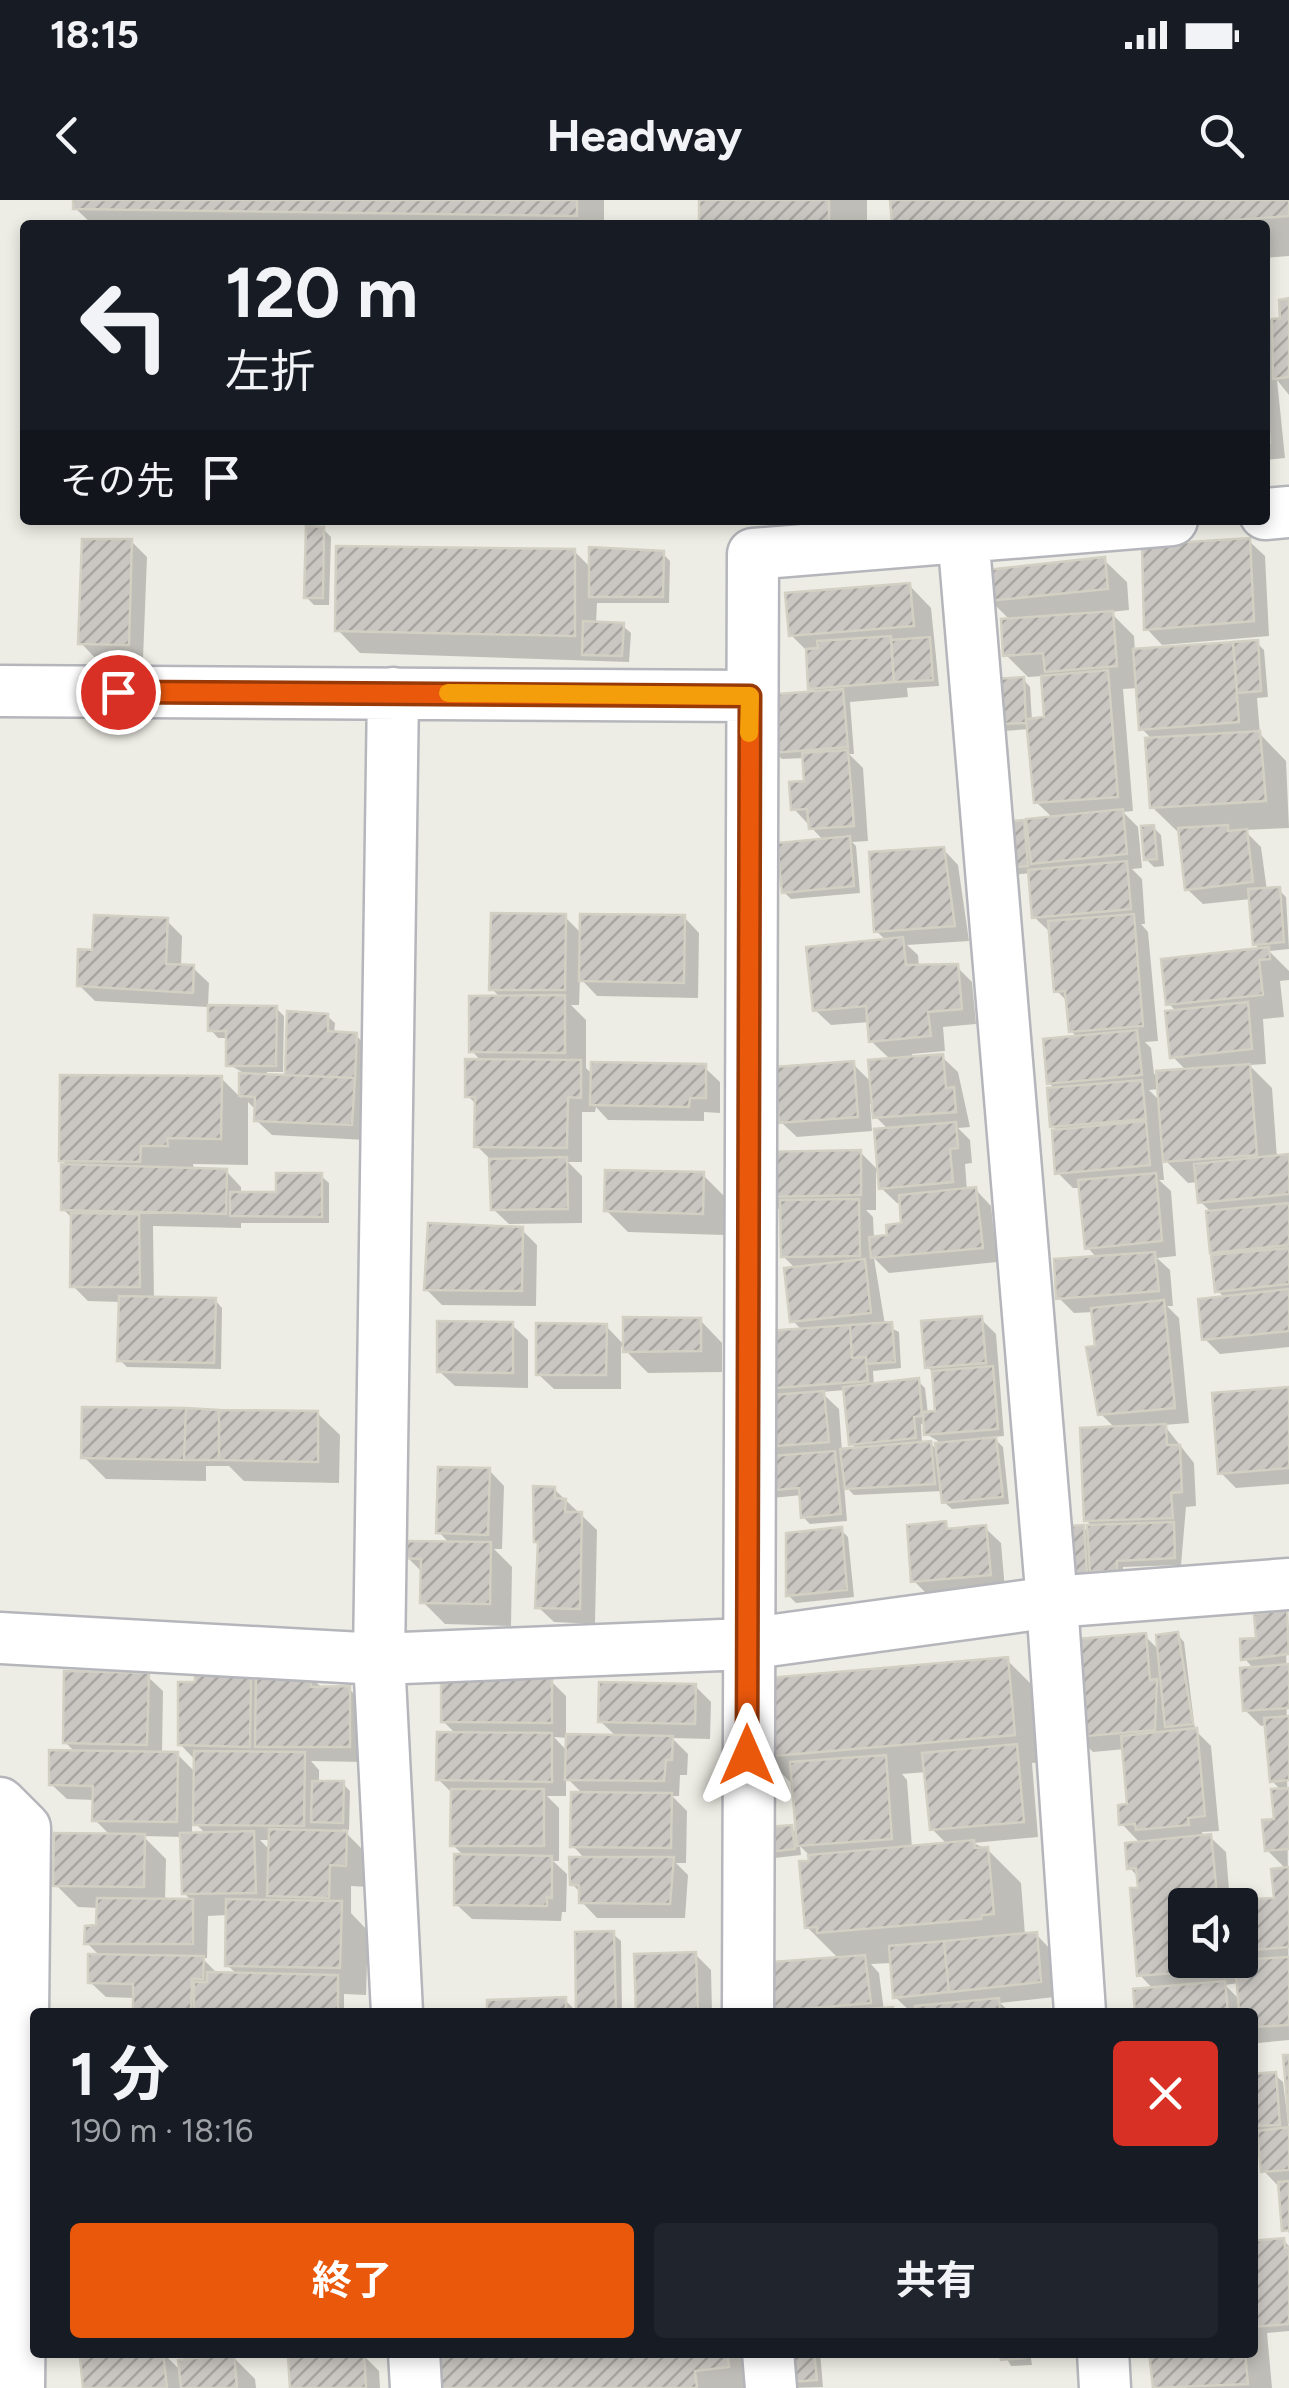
<!DOCTYPE html>
<html lang="ja">
<head>
<meta charset="utf-8">
<style>
	:root { --surface:#171b24; --page:#20242c; --text:#f1f3f6; --muted:#9ea1a6; --accent:#ea580c }
	body { margin:0; font-family:Figtree,"Noto Sans JP",sans-serif; background:var(--page); color:var(--text); height:100vh; display:flex; flex-direction:column; font-size:38px; white-space:nowrap }
	* { box-sizing:border-box; margin:0 }
	p { font-size:32px; color:var(--muted) }
	.icon { flex:none; width:55px; height:55px; fill:none; stroke:currentColor; stroke-width:2; stroke-linecap:round; stroke-linejoin:round }
	.map { position:relative; flex:1; overflow:hidden }
	.details { position:absolute; left:30px; top:1808px; width:1228px; height:350px; display:flex; flex-direction:column; background:var(--surface); border-radius:10px; box-shadow:0 5px 15px #0003 }
	.details>* { flex:none }
	.guide { position:absolute; left:20px; top:20px; width:1250px; height:305px; border-radius:10px; box-shadow:0 5px 15px #0003; background:#171b24; color:var(--text); overflow:hidden }
	.controls { position:absolute; left:1168px; top:1688px; display:grid; gap:20px }
	.controls a { display:grid; place-items:center; width:90px; height:90px; border-radius:10px; background:var(--surface); box-shadow:0 5px 15px #0003; font-size:50px }
	.pin { position:absolute; display:grid; place-items:center; width:85px; height:85px; color:#fff; margin:-42px; border:5px solid #fff; border-radius:50%; box-shadow:0 2px 10px #0007 }
	.me { position:absolute; width:110px; margin:-55px; rotate:0deg; stroke-linejoin:round; filter:drop-shadow(0 0 8px #0008) }
	.turn { display:flex; align-items:center; gap:35px; height:210px; padding:0 40px; font-size:45px }
	.turn .icon { width:130px; height:130px; stroke-width:2.5 }
	.turn b { display:block; font-size:70px; line-height:85px }
	.then { display:flex; align-items:center; height:95px; padding:0 40px; background:#0003; gap:20px; font-size:38px }
	.round { display:grid; place-items:center; flex:none; width:105px; height:105px; border-radius:10px; background:var(--page) }
	.headline { display:flex; align-items:center; justify-content:space-between; height:170px; padding:0 40px }
	h1 { font-size:60px; font-weight:700; line-height:75px }
	.action { display:flex; gap:20px; margin-top:auto; padding:20px 40px }
	.action a { flex:1; height:115px; border-radius:10px; background:var(--accent); color:#fff; font-size:40px; font-weight:700; line-height:115px; text-align:center }
	.action a+a { background:var(--page); color:var(--text) }
	.status { display:flex; justify-content:space-between; align-items:center; height:70px; padding:0 50px; background:var(--surface); direction:ltr }
	.status svg { height:28px; fill:currentColor }
	header { display:flex; justify-content:space-between; align-items:center; height:130px; padding:0 40px; background:var(--surface); font-size:45px; font-weight:700 }
	.map>svg:first-child { display:block }
	.shadow { fill:#0003; fill-rule:evenodd }
	.building { fill:url(#building-hatch); stroke:#d2cfc3; stroke-width:2.5 }
	.lines { fill:none; stroke-linecap:round; stroke-linejoin:round }
	.street-casing { stroke:#b5b6bb; stroke-width:55 }
	.street { stroke:#fff; stroke-width:50 }
	.route-casing { stroke:#983908; stroke-width:25 }
	.route { stroke:#ea580c; stroke-width:18 }
	.slow { stroke:#f59e0b; stroke-width:18 }
</style>
</head>
<body>
<div class="status"><b>18:15</b><svg viewBox="0 0 49 12"><path d="M0 12V9h3v3zM5 12V6h3v6zM10 12V3h3v9zM15 12V0h3v12zM26 1h20v11H26zM47 4h2v5h-2z"/></svg></div>
<header><svg class="icon" aria-label="back" viewBox="0 0 24 24"><path d="M15 5l-7 7 7 7"/></svg>Headway<svg class="icon" aria-label="search" viewBox="0 0 24 24"><circle cx="10" cy="10" r="6"/><path d="M15 15l6 6"/></svg></header>
<div class="map">
<svg width="1289" height="2188" viewBox="0 0 1289 2188">
	<defs>
		<pattern id="building-hatch" width="6" height="6" patternUnits="userSpaceOnUse" patternTransform="scale(2.5)"><rect width="6" height="6" fill="#cac7c2"/><path d="M-1 1l2-2M0 6l6-6M5 7l2-2" fill="none" stroke="#a7a5a1"/></pattern>
	</defs>
	<rect width="100%" height="100%" fill="#eeede5"/>
	<path class="shadow" d="M75,0H604V25H93L75,8Z
		M702,0H867V25H701Z
		M893,0H1289V56L1265,58V25H895Z
		M1289,101V195L1277,180L1285,258L1265,260V114L1272,121L1283,120Z
		M323,329L331,337L329,405H314L306,397Z
		M131,341L147,357L143,459H96L81,443Z
		M1249,341L1265,356L1269,436L1162,445L1147,429Z
		M574,351L591,368L662,353L670,361L669,403H597L596,424L623,426L631,433L629,462L360,453L338,430Z
		M1104,360L1127,382L1129,410L1110,412L1134,436L1135,452L1232,445L1236,448L1257,443L1264,450L1268,497L1257,498L1260,534L1286,561L1289,628L1244,630L1261,647L1267,691L1279,690L1286,697L1289,749L1269,751L1289,771V780L1280,781L1284,817L1263,819L1266,864L1249,865L1272,888L1277,958L1289,957V1147L1220,1154L1205,1139L1225,1098L1217,1090L1212,1013L1201,1002L1199,982L1188,983L1162,957L1164,980H1159L1171,991L1176,1056L1157,1058L1170,1070L1173,1106H1167L1179,1118L1189,1223L1164,1225L1194,1263L1196,1306L1186,1307L1181,1365L1123,1367V1377L1100,1378L1093,1371L1094,1381L1076,1382L1083,1327L1090,1334L1093,1327L1086,1320L1116,1229L1101,1214L1094,1112L1074,1113L1059,1098L1098,1059L1087,1047L1081,988H1073L1058,973V931L1053,926L1056,890L1049,883L1078,838L1071,831L1069,803L1057,791L1050,732L1034,717L1031,673L1002,676L1023,623L1030,629L1053,618L1036,602L1030,529L989,532L1023,479L1030,487L1032,521L1047,519L1043,476L1028,477L1006,455L1011,421L990,400ZM1138,488L1142,529L1153,540L1152,607L1180,634L1187,689L1203,704L1251,699L1255,744L1262,751L1169,804L1177,812L1172,856L1187,871L1154,874L1151,848L1145,842L1158,841L1148,732L1141,724H1145L1142,679L1132,669L1142,668L1138,627L1123,612L1133,611L1123,489ZM1160,889L1161,902L1149,890Z
		M909,385L931,408L939,486L907,488L908,497L850,502L854,554H849L863,568L868,641L852,642L856,646L860,693L791,699L784,692L824,641L794,609L807,583L805,558L782,559L775,552L817,494L811,488L808,452L791,435Z
		M1154,628L1161,635L1164,666L1154,667L1146,659Z
		M943,649L958,665L969,741L907,745L918,755L919,768L957,767L972,782L976,824L943,827L945,851L912,854L913,859L942,857L958,872L970,927L958,928L970,940L972,963L965,964L967,991L976,990L991,1006L997,1062L889,1073L874,1058L885,1125L899,1132L901,1168L873,1171L874,1186L918,1181L925,1188L928,1214L937,1213L935,1174L927,1167L981,1119L996,1134L1004,1236L993,1237L1003,1247L1009,1304L952,1309L944,1302L943,1291L854,1295L844,1285L847,1321L810,1324L803,1317L802,1295L772,1298L778,1258L766,1246L764,1188L803,1131L793,1121L796,1069L783,1056L782,1012L764,996L860,952L880,972L889,930L876,917L875,903L870,904L872,931L797,937L781,922L853,864L873,884L891,860L871,841L870,822L831,825L815,810L887,741L876,731ZM876,972H880L881,988L897,1003H902L904,1025L889,1037L874,1039L873,1017L866,1010H876ZM845,1190L851,1243L858,1250L842,1252L839,1209L821,1192ZM926,1223V1234L938,1241L939,1252L930,1243L922,1244L921,1224Z
		M565,717L582,734L684,717L699,733L698,798L597,796L580,778L579,805H571L586,820V868L593,875L704,867L720,882V913L704,912V921L608,920L596,907L595,912H582V962H568L582,976V1023L509,1024L493,1009L492,961L477,946V905L468,896L482,862L472,851L501,798L492,789Z
		M166,720L182,736L181,767L193,768L209,783L208,807L95,801L79,785L95,752Z
		M276,808L284,816L283,872H267L266,877L283,879L327,816L335,823L334,834L356,835L363,843L361,888L369,896L366,940L272,935L256,920L257,911L248,902V965L193,964L194,970L226,971L241,987V994H278L321,976L329,983V1023H241V1028L153,1026L154,1099L215,1100L222,1108L221,1169L127,1167L120,1160L122,1102L88,1101L73,1086V1019L63,1009L69,967L62,960L221,878L241,898L242,872L228,864V838H218L211,830Z
		M703,975L725,997L724,1035L628,1032L606,1010Z
		M522,1030L537,1045L536,1106L442,1105L426,1089Z
		M700,1120L722,1143V1172L648,1173L621,1146V1189H554L538,1174L606,1126L625,1146Z
		M512,1125L528,1140V1188L455,1186L439,1171Z
		M1289,1189V1284L1236,1288L1221,1273Z
		M317,1213L340,1235L339,1283L244,1281L229,1266H206V1281L106,1279L84,1257Z
		M489,1270L504,1286L502,1349H494L512,1367L511,1426L445,1424L423,1402L424,1374L407,1357L450,1344L439,1332Z
		M554,1289L597,1330L595,1424L554,1422L538,1407L540,1345L536,1341Z
		M945,1324L952,1331L985,1328L1001,1343L1005,1390L929,1396L914,1381Z
		M841,1330L848,1337L854,1397L796,1403L788,1395Z
		M1286,1413L1289,1840L1258,1843L1252,1837V1812H1137L1135,1791L1154,1790L1140,1775L1139,1678L1130,1668L1141,1644L1122,1624L1130,1607L1125,1549L1093,1552L1077,1536L1145,1436L1160,1451L1177,1434L1184,1442L1195,1530L1211,1546L1219,1631L1202,1632L1203,1638L1210,1637L1226,1652L1230,1703L1277,1700L1287,1670L1267,1650L1282,1591L1272,1581L1267,1525L1261,1526L1245,1510L1254,1469L1244,1458ZM1185,1705H1240V1760H1185ZM1239,1783L1240,1800L1225,1785Z
		M1007,1460L1034,1487L1042,1562L1032,1563L1038,1637L973,1643L987,1649L1021,1683L1025,1735L1036,1734L1051,1750L1055,1797L1000,1803L1010,1812H911L895,1797L892,1763L871,1764L879,1773L884,1811L894,1812H771L839,1759L807,1727L811,1657L800,1646L801,1655L766,1659L791,1627L798,1635L792,1584L765,1556ZM927,1572L932,1629L948,1645L912,1648L907,1580L902,1574Z
		M147,1476L163,1491L162,1554H177L196,1573V1561L180,1544L250,1476L259,1484L310,1476L323,1489H349L365,1504L364,1562L311,1561L319,1570V1583L343,1584L350,1591L349,1630L342,1629L369,1656L368,1687L351,1686V1713L368,1731L366,1795L344,1794V1812H137L135,1798L106,1797L90,1782L100,1756L87,1743L99,1728V1708L78,1707L56,1685L111,1636L95,1620V1600L67,1599L51,1584L76,1553L65,1542ZM192,1620L207,1635H192ZM143,1636L183,1637L184,1693L192,1701H165L166,1659ZM260,1640H271V1651ZM228,1715L227,1765L238,1775H219L202,1758H207L208,1716Z
		M551,1481L566,1496V1536L617,1537L600,1521L695,1486L711,1502L710,1539L672,1538L688,1554L687,1575H680L679,1596H672L687,1611L686,1663H676L688,1675L685,1718H597L582,1702L581,1693L572,1684L586,1660L573,1646L584,1595L566,1577V1596H547L559,1608V1661H553L567,1674L566,1712H562L561,1721L472,1719L456,1704L465,1657L453,1645L454,1595L438,1579L456,1534L443,1521ZM554,1537L569,1538L568,1552Z
		M613,1734L621,1741L622,1812H579L577,1735Z
		M695,1754L711,1770L712,1812H638L637,1756Z
		M565,1800L577,1812H489V1802Z
		M1275,1875L1283,1882L1289,1930V2034L1279,1987L1264,1971L1260,1933H1252V1876Z
		M1252,1955L1257,2005H1252Z
		M1283,2040L1289,2046V2131L1267,2133L1272,2188H1155L1152,2152H1252V2043Z
		M92,2152H162L182,2172L233,2157L255,2179L256,2188H86L98,2159Z
		M439,2152H750L754,2188H443Z
		M777,2152H820L823,2187L786,2188Z
		M1003,2152H1030L1032,2165L1011,2166Z
		M363,2155L379,2171L380,2188H293Z"/>
	<path class="building" d="M73,0H577V16L73,9Z
		M699,0H829V25H699Z
		M890,0H1289V16L1168,25H892Z
		M1289,98V177L1273,179L1272,119L1280,118L1279,100Z
		M1265,186L1270,243L1265,244Z
		M306,326L324,327L323,398H304Z
		M1250,338L1254,421L1144,430L1142,345Z
		M82,339H132L129,445L78,444Z
		M336,346L575,349V436L335,431Z
		M589,347L664,351L663,397H589Z
		M1105,357L1108,389L987,401L985,370Z
		M910,383L914,426L789,436L785,393Z
		M1113,411L1117,466L1045,472L1043,453L1003,456L1001,419Z
		M583,421L624,423L622,456L582,455Z
		M891,436L894,482L808,489L806,449L818,448L817,441Z
		M930,437L933,480L894,482L891,440Z
		M1258,440L1261,491L1237,493L1233,442Z
		M1233,442L1239,522L1139,530L1133,449Z
		M1108,470L1118,597L1034,603L1026,519L1044,517L1041,476Z
		M1024,477L1026,523L980,525L978,480Z
		M843,489L848,547L772,553L767,495Z
		M1260,531L1266,601L1150,608L1145,538Z
		M848,550L854,626L809,629L807,609L791,610L789,582L804,581L802,553Z
		M1123,609L1127,654L1031,664L1026,619Z
		M1024,620L1028,666L992,669L988,623Z
		M1154,625L1157,659L1144,660L1141,626Z
		M1228,625V631L1247,629L1253,682L1185,690L1178,628Z
		M850,636L854,686L782,693L777,643Z
		M944,647L955,726L874,732L869,652Z
		M1127,661L1131,709L1032,718L1028,670Z
		M1280,687L1284,742L1253,745L1248,689Z
		M491,713L566,714L565,790H489Z
		M580,714L685,715L684,783L579,781Z
		M1134,714L1143,826L1069,832L1065,791L1054,792L1048,721Z
		M94,715L168,718L166,764L194,765L193,793L77,786L78,749L92,750Z
		M903,737L906,765L958,764L962,809L928,812L931,836L869,842L866,806L813,811L806,747Z
		M1269,747L1270,759L1259,760L1263,795L1166,805L1161,759Z
		M565,795V853L469,852V796Z
		M1248,802L1252,849L1170,858L1165,811Z
		M208,805L277,806L276,866H226V831H208Z
		M287,811L328,814V831L357,833L355,878L285,875Z
		M1137,830L1142,875L1047,884L1043,839Z
		M943,854L946,888L954,887L956,912L873,918L868,860Z
		M465,859L581,860V898L568,897L567,948L474,947L475,897H465Z
		M854,861L858,917L779,923L775,867Z
		M591,862L706,864V898H690L689,907L590,905Z
		M1250,864L1257,955L1163,962L1156,871Z
		M239,873L355,878L352,925L254,921L255,897L239,896Z
		M60,875L222,876L221,939L167,938L168,946H141L140,962L59,961Z
		M1142,880L1146,919L1050,927L1047,888Z
		M1146,921L1150,965L1055,974L1052,930Z
		M956,922L958,948L950,949L953,982L879,989L874,929Z
		M861,950V995L762,997L761,952Z
		M1289,954V994L1198,1003L1194,964Z
		M567,957L568,1009L491,1010L489,959Z
		M61,964L227,969L226,1014L61,1010Z
		M605,970L704,972L703,1014L604,1011Z
		M276,973H322V1017L230,1016V992H276Z
		M1156,973L1162,1041L1085,1049L1078,980Z
		M976,987L983,1048L871,1058L869,1037L887,1035L886,1025L901,1023L899,995Z
		M859,999L860,1056L781,1057L780,1000Z
		M1289,1003V1045L1210,1053L1206,1011Z
		M71,1013L139,1014L140,1087H70Z
		M428,1023L523,1027L522,1091L424,1090Z
		M1289,1048V1084L1215,1092L1211,1055Z
		M1155,1052L1159,1091L1056,1099L1054,1059Z
		M865,1059L871,1113L790,1122L784,1068Z
		M1289,1089V1131L1202,1140L1198,1099Z
		M119,1096L216,1098L214,1163L117,1161Z
		M1164,1100L1175,1208L1098,1215L1086,1147L1095,1146L1091,1108Z
		M982,1116L986,1163L925,1168L921,1121Z
		M623,1117L701,1118V1151L623,1152Z
		M437,1121L513,1122V1173L437,1172Z
		M892,1122L895,1162L866,1164V1157L852,1158L850,1125Z
		M536,1123L607,1124L606,1175H536Z
		M850,1125L852,1158L866,1157L868,1181L762,1189L768,1131Z
		M993,1166L998,1229L924,1235L923,1212L935,1211L932,1171Z
		M919,1178L922,1216L914,1217L916,1238L849,1245L843,1187Z
		M1289,1187V1268L1218,1274L1212,1193Z
		M824,1191L829,1242L764,1247L760,1196Z
		M82,1207L186,1208L184,1260L81,1258Z
		M186,1208L219,1210V1260H184Z
		M219,1210L318,1211V1262L219,1260Z
		M1166,1224L1167,1245H1180L1182,1292L1171,1293L1173,1318L1084,1321L1080,1228Z
		M996,1237L1003,1297L942,1303L935,1243Z
		M931,1241L935,1284L845,1289L840,1249Z
		M835,1251L841,1314L801,1318L799,1288L762,1291L759,1257Z
		M438,1267L490,1268L488,1335L436,1333Z
		M533,1286L555,1287V1298L566,1299L565,1312H582L580,1409L535,1408L538,1342H534Z
		M946,1321L947,1329L986,1325L991,1375L911,1382L907,1325Z
		M1174,1322L1175,1358L1117,1361V1371L1090,1372L1087,1325Z
		M1084,1325L1087,1375L1067,1376L1052,1327Z
		M842,1327L847,1390L786,1396V1333Z
		M405,1341L491,1342L490,1404L420,1403L421,1359L405,1358Z
		M1287,1410L1289,1454L1241,1460L1240,1439L1256,1438L1254,1414Z
		M1178,1432L1193,1524L1165,1527L1156,1435Z
		M1146,1433L1150,1480L1157,1479L1155,1530L1075,1537L1066,1440Z
		M1008,1457L1015,1535L762,1557L755,1479Z
		M1289,1464V1508L1243,1511L1240,1468Z
		M64,1471L149,1473L147,1545L63,1543Z
		M195,1473L251,1474L250,1547L178,1545V1482H195Z
		M256,1473L311,1474V1487L350,1486V1547H255Z
		M441,1478H552V1523L441,1522Z
		M599,1482L696,1484L695,1524L598,1522Z
		M1289,1516V1580L1270,1582L1264,1518Z
		M1197,1528L1205,1616L1188,1618L1189,1625L1136,1630L1135,1624L1119,1625L1118,1605L1127,1604L1121,1536Z
		M437,1532L552,1533V1582L436,1580Z
		M566,1534L673,1536L672,1560H666L664,1581L565,1580Z
		M1017,1544L1024,1622L930,1630L922,1553Z
		M49,1550L178,1552L177,1622L92,1621L93,1586L49,1585Z
		M194,1551L305,1552L304,1626L193,1625Z
		M886,1555L892,1639L797,1646L790,1562Z
		M312,1581H344L343,1623L311,1622Z
		M1289,1588V1649L1265,1651L1262,1620L1274,1619L1271,1589Z
		M451,1589H544V1646H450Z
		M571,1592L672,1593L671,1648L570,1647Z
		M792,1625L795,1649L756,1653L754,1628Z
		M269,1629L347,1631L346,1666L330,1665L329,1698L267,1696Z
		M254,1631L256,1693L182,1694L180,1633Z
		M54,1633L145,1634L144,1687L53,1686Z
		M1211,1634L1218,1705H1185V1760H1223L1224,1769L1137,1776L1130,1688H1138L1136,1668L1127,1669L1125,1643Z
		M974,1640L975,1648L988,1647L994,1714L982,1715L981,1719L817,1733V1727L805,1728L799,1661H809L808,1655Z
		M454,1654L552,1656V1698L547,1697V1706L454,1705Z
		M569,1657H674L670,1704L579,1703V1685H570Z
		M1289,1667V1747L1240,1751V1705L1224,1701L1274,1698L1271,1669Z
		M97,1698L193,1699V1744H84L85,1726L96,1725Z
		M226,1699L342,1701L340,1768L225,1766Z
		M614,1731L616,1812H576L575,1732Z
		M1037,1732L1041,1782L949,1792L944,1741Z
		M944,1741L949,1792L893,1798L889,1746Z
		M696,1752L698,1812H636L634,1754Z
		M88,1754L204,1756L203,1779H192L191,1812H133V1784L88,1783Z
		M865,1755L871,1803L767,1812L760,1763Z
		M1289,1757V1825L1252,1827V1812H1239L1235,1760Z
		M207,1772L338,1775V1812L194,1811V1782H207Z
		M1225,1781L1228,1812H1135L1133,1789Z
		M566,1797V1812H487V1800Z
		M999,1798L1000,1812H915V1806Z
		M893,1807V1812H835Z
		M1283,1855H1289V1924Z
		M1276,1872L1280,1925L1252,1926V1874Z
		M1289,1927V1970L1261,1972L1257,1931Z
		M1289,1981V2030L1282,2031L1278,1982Z
		M1284,2038L1285,2048L1289,2047V2124L1252,2127V2041Z
		M135,2152H163L167,2188H83L80,2158Z
		M364,2152L366,2188H290L288,2157Z
		M437,2152H727L729,2167L695,2171L697,2188H441Z
		M775,2152H814L817,2180L777,2183Z
		M1000,2152H1025V2158L1001,2160Z
		M1149,2152H1245L1248,2184L1153,2188Z
		M234,2154L237,2188H181L178,2160Z"/>
	<g class="lines">
		<g class="street-casing">
			<path id="street" d="M1265,314L1289,312
				M963,334L1052,1402L1080,1812
				M0,491L749,496
				M393,493L379,1459L397,1812
				M0,1438L379,1459L746,1444L1052,1402L1289,1384
				M0,1603L25,1628L19,2188
				M748,1812L753,354L1172,320
				M414,2152L416,2188
				M768,2152L771,2188
				M1103,2152L1105,2188"/>
		</g>
		<use href="#street" class="street"/>
	</g>
	<g class="lines">
		<g class="route-casing">
			<path id="route" d="M118,492L750,496L747,1555"/>
		</g>
		<use href="#route" class="route"/>
		<path class="slow" d="M448,493L750,496L749,533"/>
	</g>
</svg>
<div class="controls">
<a><svg class="icon" aria-label="sound" viewBox="0 0 24 24"><path d="M4 9h4l5-4v14l-5-4H4zM17 9q2 3 0 6"/></svg></a>
</div>
<div class="pin" style="left:118px;top:492px;background:#d93025"><svg class="icon" aria-label="arrive" viewBox="0 0 24 24"><path d="M6 21V4h12l-3 4 3 4H6"/></svg></div>
<svg class="me" style="left:747px;top:1555px" viewBox="-20 -20 40 40"><path d="M0-17L14 15 0 8-14 15z" fill="#ea580c" stroke="#fff" stroke-width="4"/></svg>
<div class="guide">
<div class="turn"><svg class="icon" aria-label="left" viewBox="0 0 24 24"><path d="M17 20v-9H6M10 6l-5 5 5 5"/></svg><div><b>120 m</b>左折</div></div>
<div class="then">その先<svg class="icon" aria-label="arrive" viewBox="0 0 24 24"><path d="M6 21V4h12l-3 4 3 4H6"/></svg></div>
</div>
<section class="details">
<div class="headline"><div><h1>1 分</h1><p>190 m · 18:16</p></div><a class="round" style="background:#d93025;color:#fff"><svg class="icon" aria-label="close" viewBox="0 0 24 24"><path d="M6 6l12 12M18 6L6 18"/></svg></a></div>
<div class="action"><a>終了</a><a>共有</a></div>
</section>
</div>
</body>
</html>
